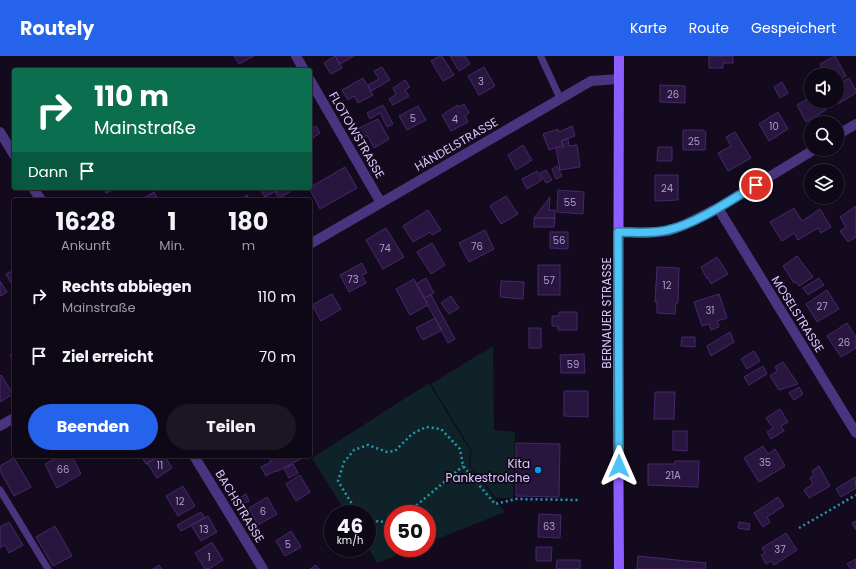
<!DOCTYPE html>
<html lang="de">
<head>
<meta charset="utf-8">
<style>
	:root { --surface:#0e0816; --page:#1c1623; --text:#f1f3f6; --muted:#9b9aa1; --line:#2e2935; --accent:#2563eb }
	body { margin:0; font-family:Poppins,sans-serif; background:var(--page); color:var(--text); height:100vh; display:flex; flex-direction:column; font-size:15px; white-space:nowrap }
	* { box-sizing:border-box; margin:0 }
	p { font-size:13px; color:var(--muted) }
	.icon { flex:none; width:22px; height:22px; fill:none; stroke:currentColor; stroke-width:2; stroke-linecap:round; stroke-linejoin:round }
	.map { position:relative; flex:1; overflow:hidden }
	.drawer { position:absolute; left:12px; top:142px; width:300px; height:260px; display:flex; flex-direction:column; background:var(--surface); border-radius:4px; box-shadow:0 1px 3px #0004,0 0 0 1px var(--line) }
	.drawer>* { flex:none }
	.top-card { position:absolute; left:12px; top:12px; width:300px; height:122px; border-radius:4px; box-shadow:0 1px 3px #0004,0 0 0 1px var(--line); background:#0b6e4f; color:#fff; overflow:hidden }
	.controls { position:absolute; left:804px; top:12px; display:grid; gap:8px }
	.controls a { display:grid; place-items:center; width:40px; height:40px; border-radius:50%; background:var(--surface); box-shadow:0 1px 3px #0004,0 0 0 1px var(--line); font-size:20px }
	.speed { position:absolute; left:324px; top:449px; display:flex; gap:8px; font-size:20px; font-weight:700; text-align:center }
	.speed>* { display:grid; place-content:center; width:52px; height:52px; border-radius:50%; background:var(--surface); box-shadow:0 1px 3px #0004,0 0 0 1px var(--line); line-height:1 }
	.speed small { font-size:10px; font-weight:400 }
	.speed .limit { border:6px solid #d22; background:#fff; color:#111 }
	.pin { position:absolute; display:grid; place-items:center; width:34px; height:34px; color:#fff; margin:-17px; border:2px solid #fff; border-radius:50%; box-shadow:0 1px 4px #0007 }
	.me { position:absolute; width:44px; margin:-22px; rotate:0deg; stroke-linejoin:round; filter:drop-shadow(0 0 3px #0008) }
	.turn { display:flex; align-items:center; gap:14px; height:84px; padding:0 16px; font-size:18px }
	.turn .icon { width:52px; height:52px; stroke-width:2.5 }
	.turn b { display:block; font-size:28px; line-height:34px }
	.then { display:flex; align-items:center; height:38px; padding:0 16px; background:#0003; gap:8px; font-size:15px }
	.eta { display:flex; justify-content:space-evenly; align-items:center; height:68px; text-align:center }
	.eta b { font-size:24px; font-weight:700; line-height:28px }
	.primary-button { display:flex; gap:8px; margin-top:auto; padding:8px 16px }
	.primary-button a { flex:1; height:46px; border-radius:24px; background:var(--accent); color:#fff; font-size:16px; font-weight:700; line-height:46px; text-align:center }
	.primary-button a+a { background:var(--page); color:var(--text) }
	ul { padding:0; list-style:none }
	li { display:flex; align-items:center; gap:12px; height:60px; padding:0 16px }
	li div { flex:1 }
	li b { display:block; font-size:15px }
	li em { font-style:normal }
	header { display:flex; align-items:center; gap:24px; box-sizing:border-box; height:56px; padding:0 20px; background:var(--accent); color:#fff }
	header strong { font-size:19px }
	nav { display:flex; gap:22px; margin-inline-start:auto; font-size:14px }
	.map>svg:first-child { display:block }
	.green { fill:#0e2227 }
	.building { fill:#29163f; stroke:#47276c }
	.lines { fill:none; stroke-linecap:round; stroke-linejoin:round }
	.path { stroke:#2897b3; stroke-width:2.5; stroke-dasharray:2 3; stroke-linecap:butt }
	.lane { stroke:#4a337f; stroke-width:7 }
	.street { stroke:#4a337f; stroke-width:10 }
	.secondary { stroke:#8c5eff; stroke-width:10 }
	.route-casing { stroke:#337fa1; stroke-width:10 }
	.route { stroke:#4fc3f7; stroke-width:7 }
	.poi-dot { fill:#009bf2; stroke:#130b1d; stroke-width:1.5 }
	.labels { text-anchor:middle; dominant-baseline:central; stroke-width:4; stroke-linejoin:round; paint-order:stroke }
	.number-label { font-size:10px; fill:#af9bcf }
	.street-label { font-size:12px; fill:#dcc7ff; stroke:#130b1d }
	.poi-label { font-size:12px; fill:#dcc7ff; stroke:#130b1d; text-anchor:end }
</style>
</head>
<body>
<header>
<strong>Routely</strong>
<nav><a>Karte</a><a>Route</a><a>Gespeichert</a></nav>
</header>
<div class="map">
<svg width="856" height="513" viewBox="0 0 856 513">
	<rect width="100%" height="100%" fill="#130b1d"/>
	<path class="green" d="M493,290L494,374L515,376L513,442H496L470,409L472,395L431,328Z
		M429,327L471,396L469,409L505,456L427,487V458H393V492H414L377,507L367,490V458H347L312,402Z"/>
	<path class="building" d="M234,0H254L239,8Z
		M335,0L342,12L331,18L324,7Z
		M335,0H354L340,8Z
		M440,0H442L454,19L443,25L431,5Z
		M450,0H465L470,8L459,15Z
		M709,0H733V7H723V12H709Z
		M835,0L846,20L837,25V19H826L820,8Z
		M382,11L390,24L371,35L368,29L379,23L374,15Z
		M484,11L495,30L479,39L468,20Z
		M363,22L373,39L358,47L354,40L348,44L342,34Z
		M849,22L856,34V37L838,48L836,45L837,29Z
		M405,24L410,31L405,34L409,40L393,49L389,43L396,38L393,32Z
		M782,26L788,37L780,42L774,31Z
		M660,29L685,30V47L660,46Z
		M811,41V45H820L826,54L806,66L797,49Z
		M464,48L469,57L465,60L468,66L451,75L442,59L458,49L459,51Z
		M383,49L393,68L387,71L380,57L370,63L367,57Z
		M418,50L426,64L407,74L399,60Z
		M778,56L788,73L769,85L759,68Z
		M378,63L389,83L374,92L367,79L364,81L359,72Z
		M316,70L320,77L310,84V74Z
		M572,70L575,80L561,85L563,89L549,94L543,78L558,73L559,76Z
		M683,74H702L706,76L705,94H683Z
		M735,76L751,102L728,115L718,97L731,90L726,81Z
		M568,82L569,90L577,89L580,111L560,114L556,92L564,91L561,85Z
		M523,89L532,104L516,114L508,99Z
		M658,91H672V105H657Z
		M557,110L562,120L556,123L552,113Z
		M345,111L357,132L320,153L309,132Z
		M546,114L552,124L546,127L540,117Z
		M537,115L542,124L527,133L522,123Z
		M655,119H678V144L655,145Z
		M103,132H117L106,137Z
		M259,132H281L265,141Z
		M281,132H288L290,136L279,142L275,136Z
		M558,134L584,136L583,158L557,156Z
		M154,136L158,144H140Z
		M247,139L250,144H240Z
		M506,140L518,158L501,168L490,150Z
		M550,141L549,154H555V162H534Z
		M856,150V181L848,186L840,175L846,171L840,161Z
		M794,152L802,165L820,153L831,171L821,177L818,172L798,184L794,177L782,185L770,166Z
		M428,154L441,174L432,179L430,176L413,186L403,170Z
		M534,162H555L554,171H534Z
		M386,172L404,201L383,213L366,184Z
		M485,174L494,193L469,206L459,187Z
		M550,176H568V193L550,192Z
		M432,187L445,209L431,218L417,196Z
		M797,200L813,221L799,230L796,226L794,227L783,210Z
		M717,201L728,218L711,228L708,222L707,223L701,211Z
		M362,207L367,217L362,219L366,227L349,236L340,219Z
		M538,209H560V239H538Z
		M657,211L679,212L678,247H676L675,258L657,257V246H655Z
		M14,214V232L6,218Z
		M426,222L434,237L424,242L416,228Z
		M819,222L824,229L808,239L803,232Z
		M414,223L428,249L410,259L396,233Z
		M0,225L7,236L1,240L0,238Z
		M501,225L524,226L523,243L500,241Z
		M827,234L839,253L817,266L806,248Z
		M332,238L341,253L321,265L312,249Z
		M719,238L727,262L717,265L719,271L711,274L709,268L702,270L694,246Z
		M431,239L455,283L448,287L424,242Z
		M451,240L459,252L449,258L441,247Z
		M559,256H577V274H558V270H552V260H559Z
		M435,262L442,274L423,284L416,272Z
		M847,267L856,281V292L841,301L827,280Z
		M529,272H541V292H529Z
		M730,276L734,286L711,300L707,290Z
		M682,281H695V291L681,290Z
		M754,295L760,305L747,313L741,303Z
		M14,296V305L10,299Z
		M584,298L585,317H561L560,299Z
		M783,306L798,328L779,334L770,320L777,315L775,311Z
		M763,310L767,318L749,329L744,321Z
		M1,319L13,338L0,346V320Z
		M799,331L803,338L794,344L789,337Z
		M564,335H588V361L564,360Z
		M655,336H675L674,363H654Z
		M780,353L788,366L781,370L784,375L771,383L767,376L773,372L766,362Z
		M673,375H687V395L673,394Z
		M516,387L560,388L559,441L516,440Z
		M763,390L768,398L775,393L785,410L759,426L744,402Z
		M60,400H72L81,418L57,432L45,408Z
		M141,400H159L146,408Z
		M159,400H165L172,412L157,422L147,407Z
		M272,400H306L276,416L275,415L266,420L261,411L271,406L269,402Z
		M14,402L31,431L14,440L0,415V410Z
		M675,405H699L698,431L648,429V408H675Z
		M293,408L298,417L289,422L284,413Z
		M819,410L830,430L809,442L804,434L813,428L810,422L814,419L812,415Z
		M300,419L310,436L296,445L286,428Z
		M855,421L856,432L841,441L836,433Z
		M183,430L195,450L178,460L166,440Z
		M246,438L249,445L239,450L236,444Z
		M267,441L277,458L258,469L249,452Z
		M778,441L784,450L767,461L770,466L763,471L754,457Z
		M201,456L205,462L181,475L177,469Z
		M539,458L561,459L560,482L538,481Z
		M208,460L217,476L201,485L191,469Z
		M856,465V474L852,467Z
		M9,466L23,489L9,497L5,489L0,492V471Z
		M739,466L750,468L749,474L738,472Z
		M55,470L72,500L53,510L36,481Z
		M291,475L301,491L285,500L276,485Z
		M786,477L797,494L774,509L771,505L766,508L761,499L765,497L762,492Z
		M212,486L223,504L209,513H205L195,497Z
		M536,491H552L551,505H536Z
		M638,500L706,507L705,513H637Z
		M856,503V513H851L847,508Z
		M557,504H580V513H556Z
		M159,509L162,513H153Z
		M316,509L319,513H310Z"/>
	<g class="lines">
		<path class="path" d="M361,458L357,456L338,425L344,406L354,394L368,389L387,396L395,395L412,378L426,371L441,373L460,393L463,410L495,448L516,443L578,444
			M404,458L417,449L463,410
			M367,461L379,466L393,464
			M799,472L856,439"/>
		<path class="lane" d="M541,1L560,42
			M0,434L48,513"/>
		<path class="street" d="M296,0L304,14
			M310,24L381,147
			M0,76L14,99
			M837,79L856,68
			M33,132L41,144
			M718,152L856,377
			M619,176L647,177L668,175L682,170L718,152L815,93
			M310,188L591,25L619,23
			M0,370L14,362
			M194,400L263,513"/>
		<path class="secondary" d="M619,0L618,341L619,513"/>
	</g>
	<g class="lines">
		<g class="route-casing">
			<path id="route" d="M619,410L618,176C635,176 652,178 668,174C696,168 731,144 756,129"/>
		</g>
		<use href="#route" class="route"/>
	</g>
	<circle class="poi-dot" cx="538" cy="414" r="4"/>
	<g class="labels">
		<g class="number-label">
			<text x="481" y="25">3</text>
			<text x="673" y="38">26</text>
			<text x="413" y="62">5</text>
			<text x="455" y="63">4</text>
			<text x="774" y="70">10</text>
			<text x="694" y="85">25</text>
			<text x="667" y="132">24</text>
			<text x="570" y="146">55</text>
			<text x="559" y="184">56</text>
			<text x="477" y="190">76</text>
			<text x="385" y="192">74</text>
			<text x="353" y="223">73</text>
			<text x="549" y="224">57</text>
			<text x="667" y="229">12</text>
			<text x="822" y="250">27</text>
			<text x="710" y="254">31</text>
			<text x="844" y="286">26</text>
			<text x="573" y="308">59</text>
			<text x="765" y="406">35</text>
			<text x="160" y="409">11</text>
			<text x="63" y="413">66</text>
			<text x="673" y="419">21A</text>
			<text x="180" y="445">12</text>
			<text x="263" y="455">6</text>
			<text x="549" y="470">63</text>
			<text x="204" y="473">13</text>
			<text x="288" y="488">5</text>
			<text x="780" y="493">37</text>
			<text x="209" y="501">1</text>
		</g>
		<g class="street-label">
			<text transform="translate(357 79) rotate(60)">FLOTOWSTRASSE</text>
			<text transform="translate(456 88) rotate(-30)">HÄNDELSTRASSE</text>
			<text transform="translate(606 257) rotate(-90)">BERNAUER STRASSE</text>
			<text transform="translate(798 258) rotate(58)">MOSELSTRASSE</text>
			<text transform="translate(240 450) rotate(59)">BACHSTRASSE</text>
		</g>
		<g class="poi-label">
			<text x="530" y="407">Kita<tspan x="530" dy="14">Pankestrolche</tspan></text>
		</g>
	</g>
</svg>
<div class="controls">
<a><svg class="icon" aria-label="sound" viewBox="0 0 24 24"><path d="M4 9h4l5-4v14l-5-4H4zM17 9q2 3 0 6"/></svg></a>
<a><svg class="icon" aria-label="search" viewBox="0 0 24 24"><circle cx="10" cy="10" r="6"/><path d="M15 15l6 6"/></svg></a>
<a><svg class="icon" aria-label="layers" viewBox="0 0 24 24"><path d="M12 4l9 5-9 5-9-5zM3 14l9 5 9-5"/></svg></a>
</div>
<div class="speed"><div>46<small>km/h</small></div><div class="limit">50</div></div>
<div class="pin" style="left:756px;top:129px;background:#d93025"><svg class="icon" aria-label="arrive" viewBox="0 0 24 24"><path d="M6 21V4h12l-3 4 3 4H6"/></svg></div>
<svg class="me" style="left:619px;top:410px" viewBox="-20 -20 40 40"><path d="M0-17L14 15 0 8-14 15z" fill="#4fc3f7" stroke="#fff" stroke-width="4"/></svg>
<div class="top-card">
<div class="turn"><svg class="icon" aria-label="right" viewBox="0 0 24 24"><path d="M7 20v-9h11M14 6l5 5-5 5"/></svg><div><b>110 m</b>Mainstraße</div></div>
<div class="then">Dann<svg class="icon" aria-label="arrive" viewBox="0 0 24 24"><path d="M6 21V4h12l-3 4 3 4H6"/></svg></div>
</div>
<section class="drawer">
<div class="eta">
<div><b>16:28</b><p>Ankunft</p></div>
<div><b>1</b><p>Min.</p></div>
<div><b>180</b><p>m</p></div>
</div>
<ul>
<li><svg class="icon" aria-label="right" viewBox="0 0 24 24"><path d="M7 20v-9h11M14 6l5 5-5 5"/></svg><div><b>Rechts abbiegen</b><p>Mainstraße</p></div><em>110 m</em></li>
<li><svg class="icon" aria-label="arrive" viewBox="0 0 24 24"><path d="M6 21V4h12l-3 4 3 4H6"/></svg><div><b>Ziel erreicht</b></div><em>70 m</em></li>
</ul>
<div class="primary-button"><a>Beenden</a><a>Teilen</a></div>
</section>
</div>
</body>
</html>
